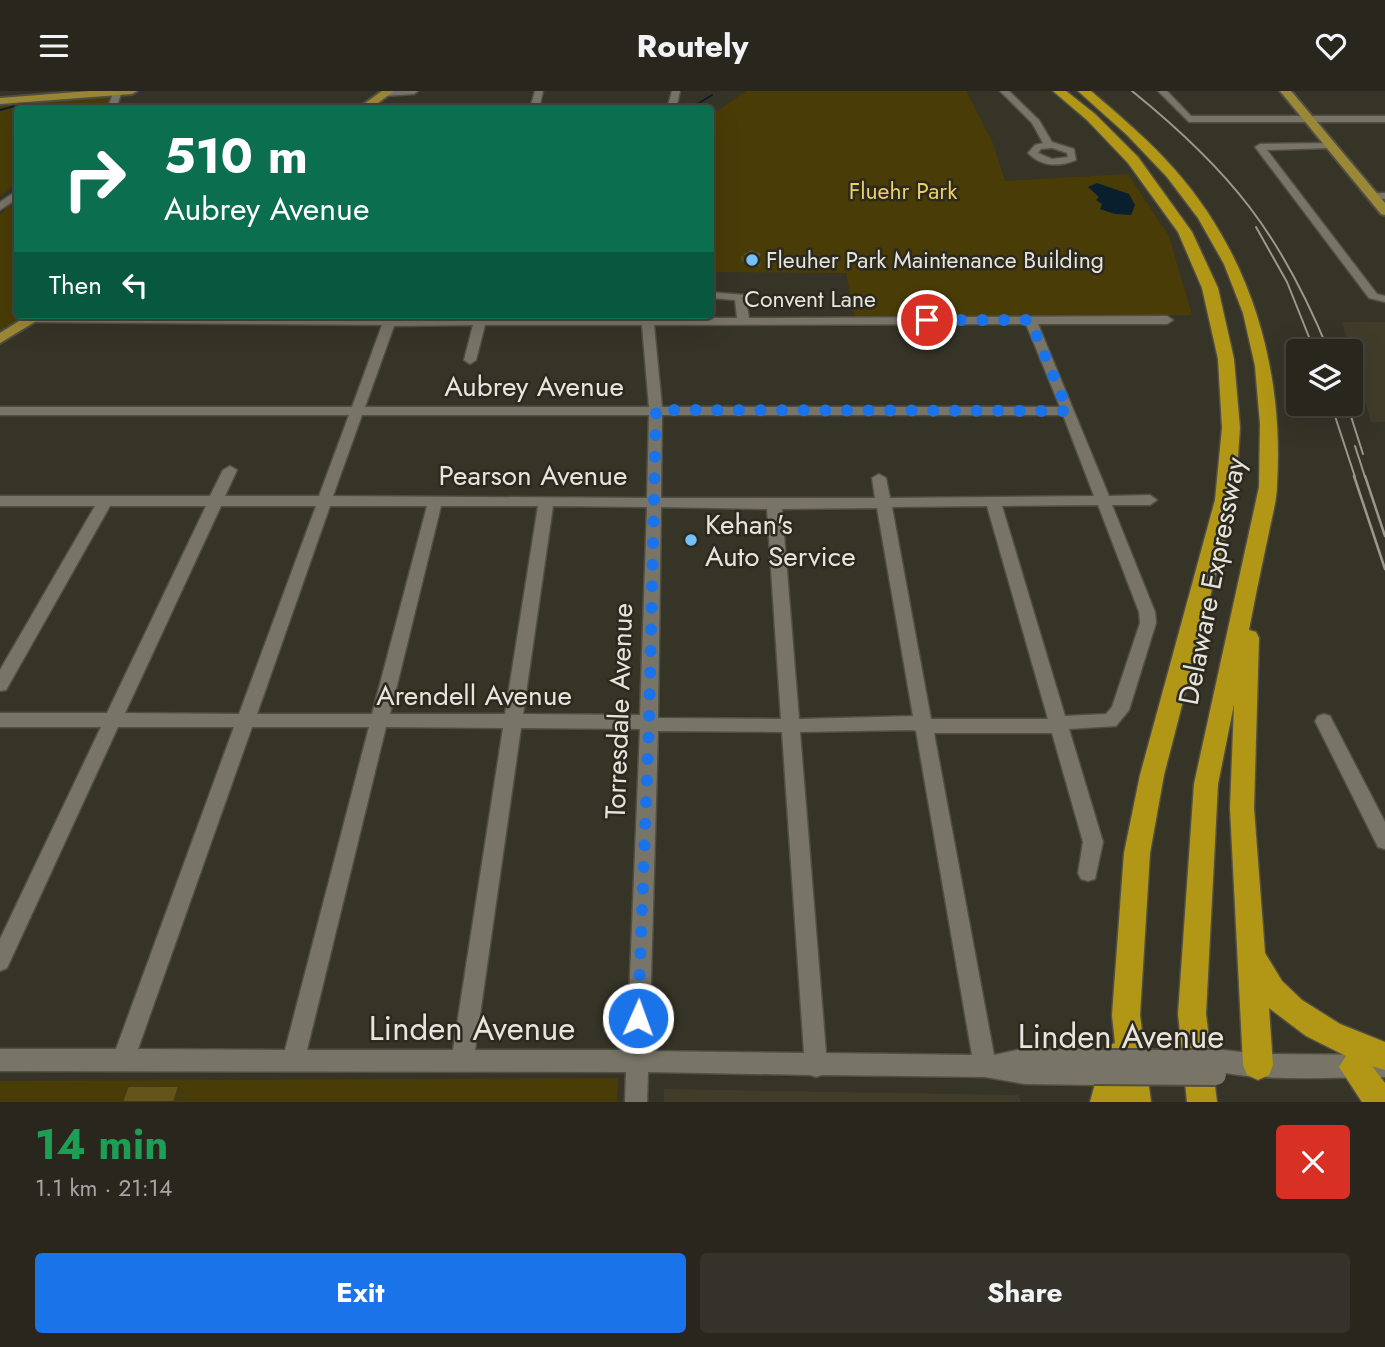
<!DOCTYPE html>
<html lang="en">
<head>
<meta charset="utf-8">
<style>
	:root { --surface:#28261d; --page:#34322a; --text:#f1f3f6; --muted:#a5a5a4; --line:#44433b; --accent:#1a73e8 }
	body { margin:0; font-family:Jost,sans-serif; background:var(--page); color:var(--text); height:100vh; display:flex; flex-direction:column; font-size:26px; white-space:nowrap }
	* { box-sizing:border-box; margin:0 }
	p { font-size:23px; color:var(--muted) }
	.icon { flex:none; width:38px; height:38px; fill:none; stroke:currentColor; stroke-width:2; stroke-linecap:round; stroke-linejoin:round }
	.map { position:relative; height:1011px; overflow:hidden }
	.drawer { display:flex; flex-direction:column; background:var(--surface); flex:1 }
	.drawer>* { flex:none }
	.hud { position:absolute; left:14px; top:14px; width:700px; height:214px; border-radius:7px; box-shadow:0 7px 28px #0002,0 0 0 2px var(--line); background:#0b6e4f; color:#fff; overflow:hidden }
	.buttons { position:absolute; left:1286px; top:248px; display:grid; gap:14px }
	.buttons a { display:grid; place-items:center; width:77px; height:77px; border-radius:7px; background:var(--surface); box-shadow:0 7px 28px #0002,0 0 0 2px var(--line); font-size:35px }
	.pin { position:absolute; display:grid; place-items:center; width:60px; height:60px; color:#fff; margin:-30px; border:4px solid #fff; border-radius:50%; box-shadow:0 2px 7px #0007 }
	.me { position:absolute; width:77px; margin:-38px; rotate:2deg; stroke-linejoin:round; filter:drop-shadow(0 0 5px #0008) }
	.turn { display:flex; align-items:center; gap:24px; height:147px; padding:0 35px; font-size:32px }
	.turn .icon { width:91px; height:91px; stroke-width:2.5 }
	.turn b { display:block; font-size:49px; line-height:60px }
	.then { display:flex; align-items:center; height:66px; padding:0 35px; background:#0003; gap:14px; font-size:26px }
	.round { display:grid; place-items:center; flex:none; width:74px; height:74px; border-radius:7px; background:var(--page) }
	.summary { display:flex; align-items:center; justify-content:space-between; height:119px; padding:0 35px }
	h1 { font-size:42px; font-weight:700; line-height:52px; color:#1e9e55 }
	.cta { display:flex; gap:14px; margin-top:auto; padding:14px 35px }
	.cta a { flex:1; height:80px; border-radius:7px; background:var(--accent); color:#fff; font-size:28px; font-weight:700; line-height:80px; text-align:center }
	.cta a+a { background:var(--page); color:var(--text) }
	header { display:flex; justify-content:space-between; align-items:center; height:91px; padding:0 35px; background:var(--surface); font-size:32px; font-weight:700 }
	.map>svg:first-child { display:block }
	.built { fill:#413c2a }
	.green { fill:#493c06 }
	.water { fill:#091f2e }
	.lines { fill:none; stroke-linecap:round; stroke-linejoin:round }
	.stream { stroke:#091f2e; stroke-width:2 }
	.minor-casing { stroke:#514f45; stroke-width:3 }
	.major-casing { stroke:#514f45; stroke-width:4 }
	.highway-casing { stroke:#514f45; stroke-width:3 }
	.minor { fill:#787467; fill-rule:evenodd }
	.major { fill:#9b8836; fill-rule:evenodd }
	.highway { fill:#b29616; fill-rule:evenodd }
	.rail-far1 { stroke:#9a988f; stroke-width:2 }
	.rail { stroke:#9a988f; stroke-width:2.5 }
	.minor-bridge-casing { stroke:#514f45; stroke-width:24; stroke-linecap:butt }
	.minor-bridge { stroke:#787467; stroke-width:20 }
	.wall { fill:#554916 }
	.shaded-wall { fill:#453c12 }
	.building { fill:#635519; stroke:#453c12; stroke-width:2 }
	.route { stroke:#1a73e8; stroke-width:12; stroke-dasharray:0 21.6 }
	.poi-dot { fill:#73c1f6; stroke:#2c291e; stroke-width:2.5 }
	.labels { text-anchor:middle; dominant-baseline:central; stroke-width:5; stroke-linejoin:round; paint-order:stroke }
	.far-park-label { font-size:23px; fill:#eacf64; stroke:#2c291e }
	.far-poi-label { font-size:23px; fill:#e6e4dd; stroke:#2c291e; text-anchor:start }
	.far-street-label { font-size:23px; fill:#e6e4dd; stroke:#2c291e }
	.street-label { font-size:28px; fill:#e6e4dd; stroke:#2c291e }
	.poi-label { font-size:28px; fill:#e6e4dd; stroke:#2c291e; text-anchor:start }
	.near-street-label { font-size:33px; fill:#e6e4dd; stroke:#2c291e }
</style>
</head>
<body>
<header><svg class="icon" aria-label="menu" viewBox="0 0 24 24"><path d="M4 6h16M4 12h16M4 18h16"/></svg>Routely<svg class="icon" aria-label="heart" viewBox="0 0 24 24"><path d="M12 20l-8-8c-3-5 5-10 8-4 3-6 11-1 8 4z"/></svg></header>
<div class="map">
<svg width="1385" height="1011" viewBox="0 0 1385 1011">
	<rect width="100%" height="100%" fill="#363327"/>
	<path class="built" d="M1342,231H1385V331H1371Z
		M664,998L1018,1004L1021,1011H664Z"/>
	<path class="green" d="M746,0H966L993,52L1005,90L1128,83L1169,145L1192,224L854,225L846,182L711,181L710,25Z
		M105,4L111,6L106,17L18,18L17,92L0,106V12Z
		M17,106L18,224H26L0,240V124Z
		M618,987L617,1011H0V990Z"/>
	<path class="water" d="M1097,92L1129,103L1135,114L1131,124L1115,123L1100,118L1102,113L1096,109L1099,106L1088,96Z"/>
	<g class="lines">
		<path class="stream" d="M690,18L712,4
			M0,19L34,10"/>
		<g class="minor-casing">
			<path id="minor" d="M114,0H122L116,18H107Z
				M382,0H418L414,3L385,5L382,4Z
				M535,0H543L539,18H530Z
				M672,0H680L676,18H667Z
				M1000,0H1009L1039,29L1052,51L1074,58L1076,69C1059,76 1041,76 1028,62L1035,54L1043,52L1032,32ZM1052,57L1067,62L1068,66L1052,68L1038,62L1041,58Z
				M1158,0H1167L1191,25H1385V31H1189Z
				M1333,52L1335,54L1330,57L1267,59L1377,203L1385,205V211L1369,207L1255,56L1260,53Z
				M18,99V107L0,119V111Z
				M1373,102H1385V108L1369,107L1368,105Z
				M710,201L745,204L749,227L1167,225L1173,229L1167,233H1038L1109,405L1150,404L1157,409L1150,414H1112L1155,521L1156,532L1129,619L1116,635L1069,638L1103,751L1095,788L1088,790L1081,788L1078,782L1083,751L1052,642H934L994,964L1021,958H1097L1105,961L1108,969L1103,978L1105,983L1102,991L1094,994L1025,993L985,986L822,984L816,986L810,984L648,981L647,1011H625L626,981L0,980V958H116L234,636H118L7,877L0,880V848L101,636H0V622H107L206,415H110L6,599L0,600V579L95,415H0V405H210L223,379L230,375L237,379L225,405H319L349,324H0V316H352L382,234L34,231L28,227L30,224L737,227L735,209L710,207ZM1026,233L1060,316H662L654,234ZM473,234L464,269L470,273L476,269L485,234H642L649,316H365L394,235ZM362,324H649L647,407L333,405ZM662,324H1063L1094,405L890,407L886,387L879,383L872,387L875,407H661ZM1098,414L1139,521L1140,532L1112,616L1106,623L1065,625L1002,415ZM221,415H316L239,623L125,622ZM330,415H427L372,623H257ZM441,415H538L505,623H390ZM553,415L647,416L640,624L523,623ZM987,415L1048,628H931L892,416ZM661,416L767,418L781,628L658,627ZM877,417L913,625L799,628L782,418ZM252,636H369L285,959L138,958ZM386,636L503,637L453,959H307ZM521,637L640,638L627,959H475ZM913,639L916,640L972,964L826,962L800,641ZM658,640L782,641L804,962L649,960Z
				M1324,623L1330,625L1385,731V758L1378,756L1315,630L1318,625Z
				M1215,958L1258,963L1385,964V986C1340,986 1246,992 1207,977L1204,969L1207,961Z"/>
		</g>
		<g class="major-casing">
			<path id="major" d="M90,0H137L132,3L0,13V7Z
				M382,0H394L370,18H357Z
				M1280,0H1291L1385,112V124L1381,123Z
				M29,224H46L0,252V242Z"/>
		</g>
		<g class="highway-casing">
			<path id="highway" d="M1053,0H1066L1095,23L1138,66L1192,141L1218,197L1234,268L1240,337L1235,409L1164,684L1150,762L1140,924L1151,1011H1090L1105,956L1115,952L1112,924L1124,762L1140,684L1215,409L1222,337L1218,268L1202,197L1178,141L1128,72L1087,29Z
				M1078,0H1091C1120,25 1150,50 1176,80C1252,167 1284,279 1277,394C1277,409 1272,425 1269,441C1262,474 1255,506 1249,539L1256,541L1259,547L1254,717L1265,862L1282,890L1302,909L1340,933L1385,951V979L1372,975L1385,992V1011H1362L1339,976L1346,965L1306,945L1269,917L1273,974L1269,984L1258,989L1247,984L1243,974L1230,717L1234,613L1218,693L1206,923L1217,1011H1187L1178,923L1194,693L1259,396L1260,333L1255,275L1243,222L1224,173L1198,127L1167,86L1127,44Z"/>
		</g>
		<use href="#minor" class="minor"/>
		<use href="#major" class="major"/>
		<use href="#highway" class="highway"/>
		<path class="rail-far1" d="M1132,0C1231,80 1281,143 1329,261
			M1256,136L1287,191L1315,261
			M1331,313L1355,386
			M1347,313L1363,363
			M1355,355L1365,386"/>
		<path class="rail" d="M1354,385L1385,478
			M1365,385L1385,445"/>
		<g class="minor-bridge-casing">
			<path id="minor-bridge" d="M1097,969H1215
				M1094,983L1216,984"/>
		</g>
		<use href="#minor-bridge" class="minor-bridge"/>
	</g>
	<path class="wall" d="M762,162L760,176L741,170V164Z"/>
	<path class="shaded-wall" d="M179,995L188,1007L186,1011H174Z"/>
	<path class="building" d="M751,158L762,162L760,169L741,164Z
		M128,995H179L174,1011H122Z"/>
	<g class="lines">
		<path class="route" d="M638,927L649,632L656,319L1068,320L1030,229H927"/>
	</g>
	<g class="poi-dot">
		<circle cx="752" cy="169" r="7"/>
		<circle cx="691" cy="449" r="7"/>
	</g>
	<g class="labels">
		<g class="far-park-label">
			<text x="903" y="100">Fluehr Park</text>
		</g>
		<g class="far-poi-label">
			<text x="766" y="169">Fleuher Park Maintenance Building</text>
		</g>
		<g class="far-street-label">
			<text x="810" y="208">Convent Lane</text>
		</g>
		<g class="street-label">
			<text x="534" y="295">Aubrey Avenue</text>
			<text x="533" y="384">Pearson Avenue</text>
			<text transform="translate(1212 490) rotate(-79)">Delaware Expressway</text>
			<text x="474" y="604">Arendell Avenue</text>
			<text transform="translate(619 620) rotate(-88)">Torresdale Avenue</text>
		</g>
		<g class="poi-label">
			<text x="705" y="433">Kehan's<tspan x="705" dy="32">Auto Service</tspan></text>
		</g>
		<g class="near-street-label">
			<text x="472" y="937">Linden Avenue</text>
			<text x="1121" y="945">Linden Avenue</text>
		</g>
	</g>
</svg>
<div class="buttons">
<a><svg class="icon" aria-label="layers" viewBox="0 0 24 24"><path d="M12 4l9 5-9 5-9-5zM3 14l9 5 9-5"/></svg></a>
</div>
<div class="pin" style="left:927px;top:229px;background:#d93025"><svg class="icon" aria-label="arrive" viewBox="0 0 24 24"><path d="M6 21V4h12l-3 4 3 4H6"/></svg></div>
<svg class="me" style="left:638px;top:927px" viewBox="-20 -20 40 40"><circle r="17" fill="#1a73e8" stroke="#fff" stroke-width="3"/><path d="M0-11L8 9 0 5-8 9z" fill="#fff"/></svg>
<div class="hud">
<div class="turn"><svg class="icon" aria-label="right" viewBox="0 0 24 24"><path d="M7 20v-9h11M14 6l5 5-5 5"/></svg><div><b>510 m</b>Aubrey Avenue</div></div>
<div class="then">Then<svg class="icon" aria-label="left" viewBox="0 0 24 24"><path d="M17 20v-9H6M10 6l-5 5 5 5"/></svg></div>
</div>
</div>
<section class="drawer">
<div class="summary"><div><h1>14 min</h1><p>1.1 km · 21:14</p></div><a class="round" style="background:#d93025;color:#fff"><svg class="icon" aria-label="close" viewBox="0 0 24 24"><path d="M6 6l12 12M18 6L6 18"/></svg></a></div>
<div class="cta"><a>Exit</a><a>Share</a></div>
</section>
</body>
</html>
